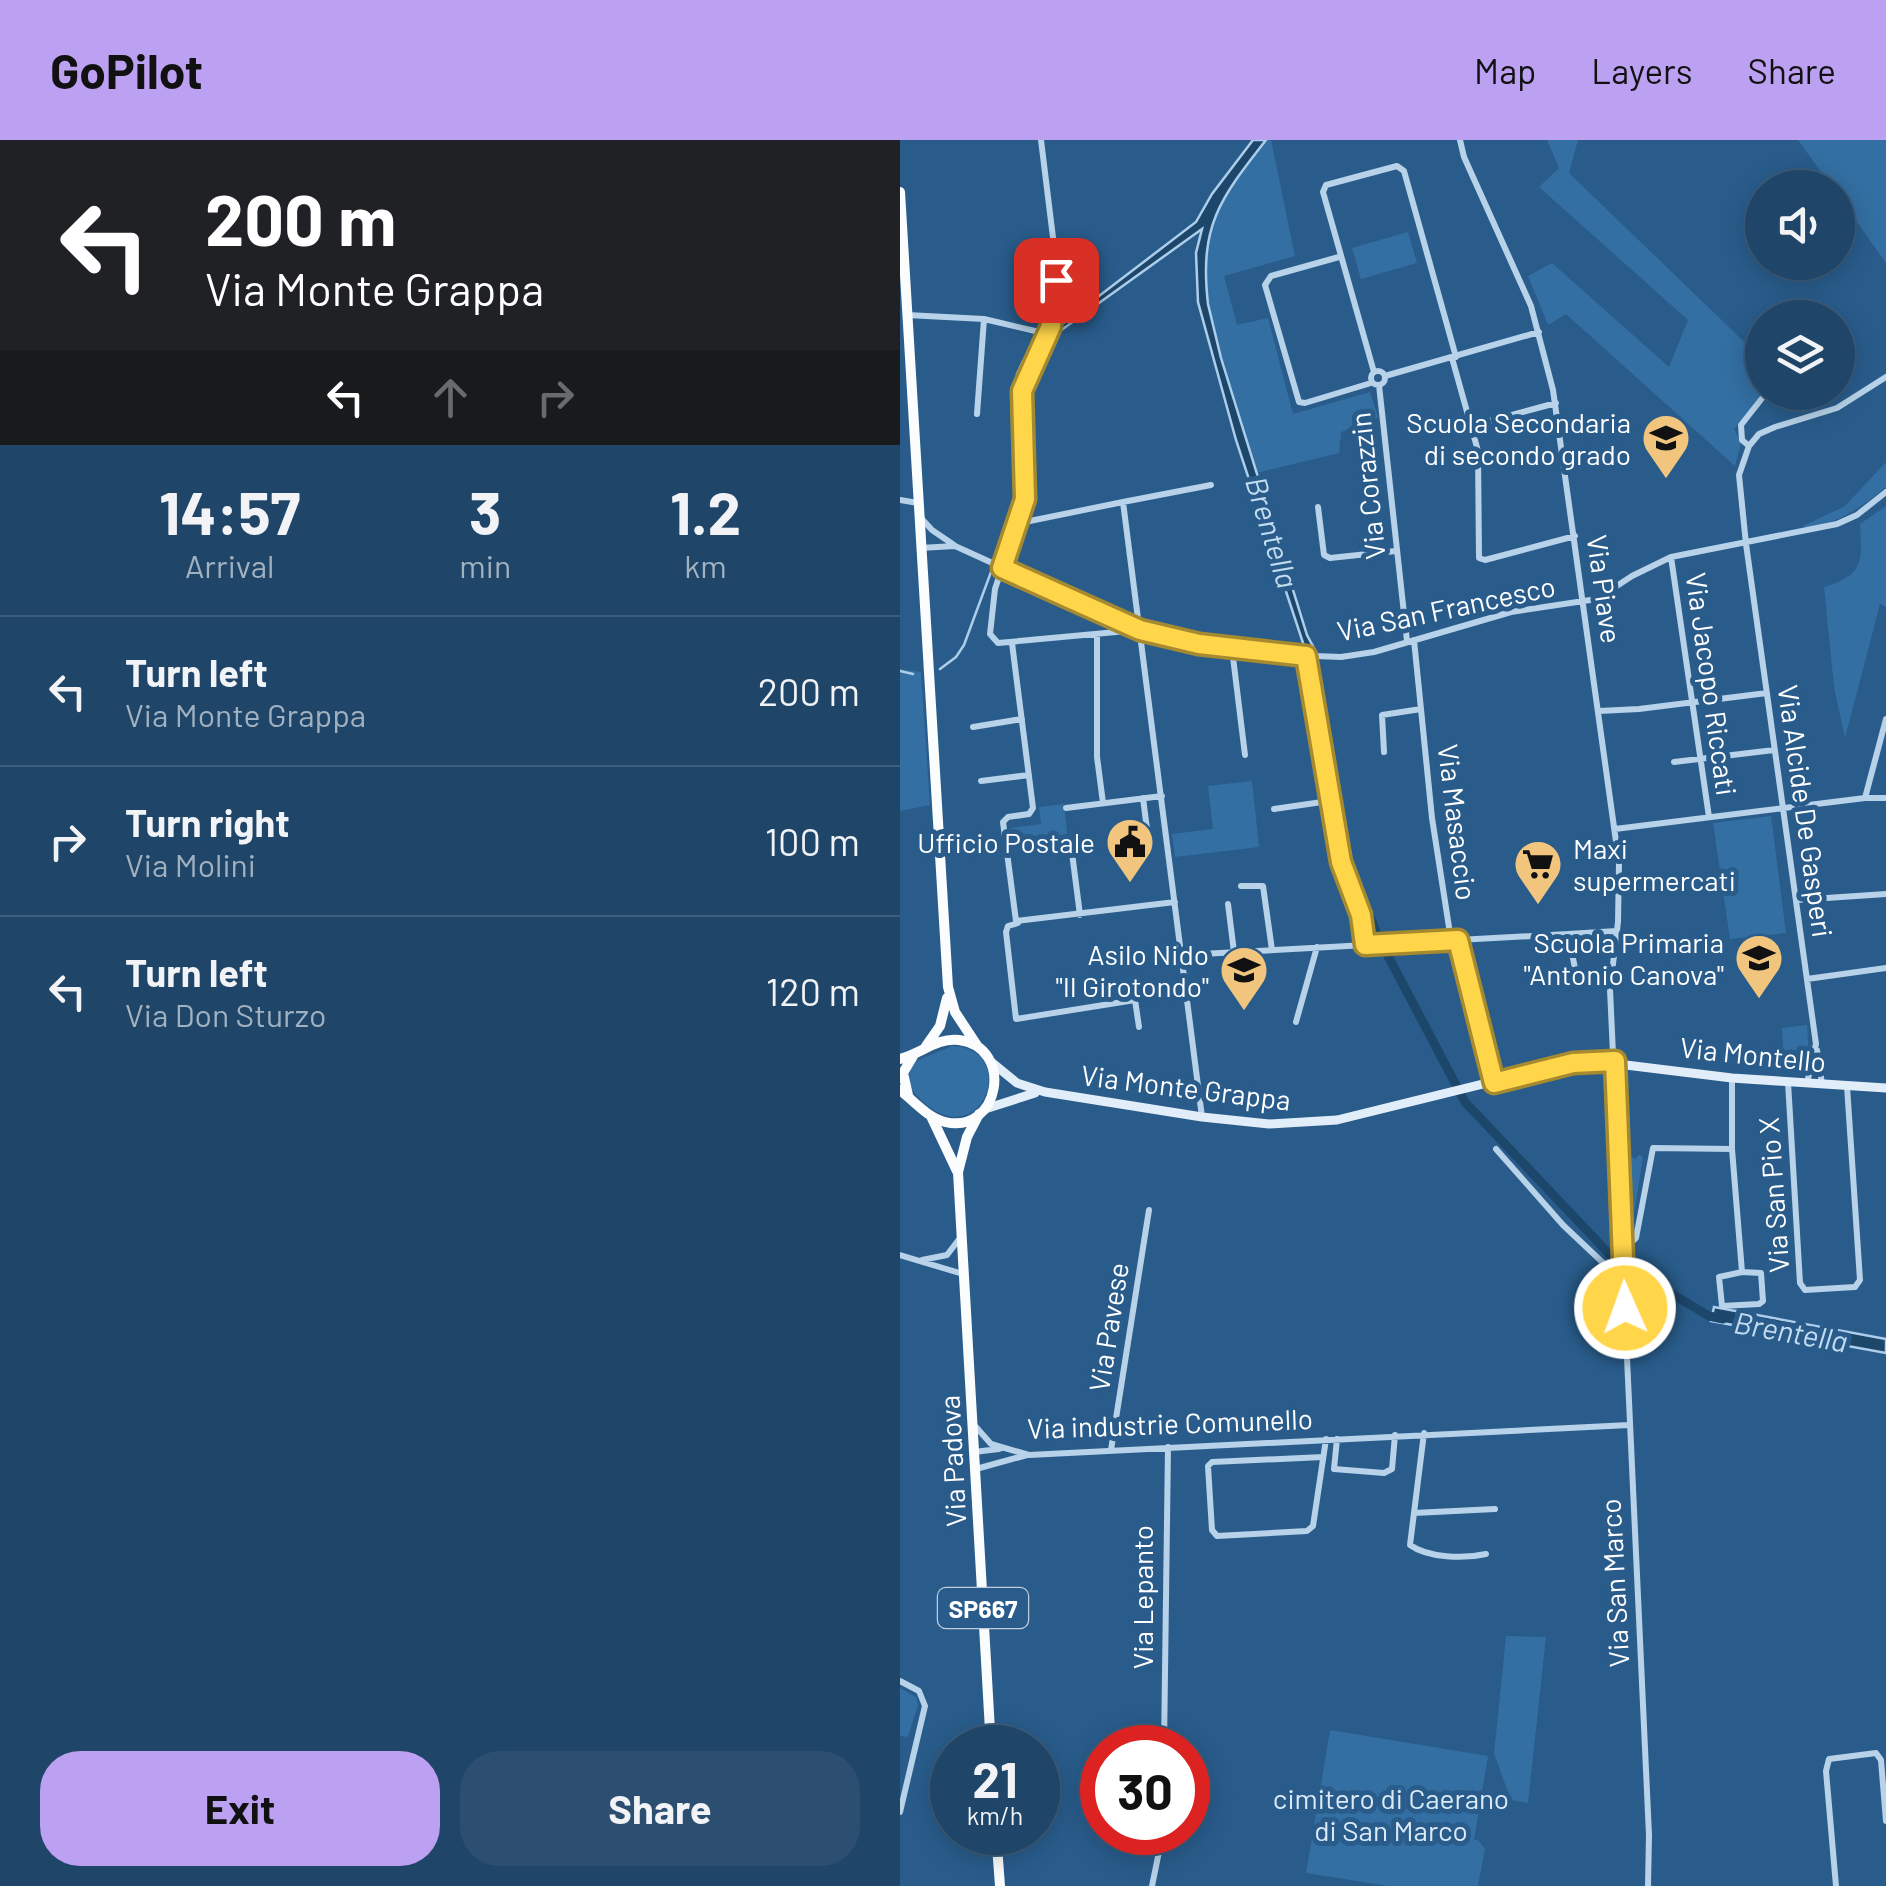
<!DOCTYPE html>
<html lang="en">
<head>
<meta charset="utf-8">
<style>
	:root { --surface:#1f4568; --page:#2c4f71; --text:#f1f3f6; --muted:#a1b1c0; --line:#3c5d7c; --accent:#bca0f2 }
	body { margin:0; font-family:Barlow,sans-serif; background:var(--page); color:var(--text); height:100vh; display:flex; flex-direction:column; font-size:38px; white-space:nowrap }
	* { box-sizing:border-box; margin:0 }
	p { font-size:32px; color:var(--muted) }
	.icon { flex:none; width:55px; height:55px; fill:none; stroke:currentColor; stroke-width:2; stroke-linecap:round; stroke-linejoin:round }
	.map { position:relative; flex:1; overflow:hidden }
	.drawer { display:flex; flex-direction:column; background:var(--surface); width:900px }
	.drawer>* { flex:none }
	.guide { background:#202124; color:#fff; overflow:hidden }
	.tools { position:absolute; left:845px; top:30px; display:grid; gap:20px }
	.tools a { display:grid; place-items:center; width:110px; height:110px; border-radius:50%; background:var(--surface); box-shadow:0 5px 25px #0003,0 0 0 2px var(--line); font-size:50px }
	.speed { position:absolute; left:30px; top:1585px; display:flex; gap:20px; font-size:50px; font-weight:700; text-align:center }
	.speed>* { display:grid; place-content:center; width:130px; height:130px; border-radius:50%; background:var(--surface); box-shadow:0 5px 25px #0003,0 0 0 2px var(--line); line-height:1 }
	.speed small { font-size:25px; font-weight:400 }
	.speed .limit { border:15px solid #d22; background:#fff; color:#111 }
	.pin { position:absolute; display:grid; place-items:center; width:85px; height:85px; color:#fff; margin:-42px; border-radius:20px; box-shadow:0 5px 15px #0006 }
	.me { position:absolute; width:110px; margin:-55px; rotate:358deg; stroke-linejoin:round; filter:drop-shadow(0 0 8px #0008) }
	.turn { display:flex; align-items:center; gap:35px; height:210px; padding:0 40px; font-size:45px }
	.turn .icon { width:130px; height:130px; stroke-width:2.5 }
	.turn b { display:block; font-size:70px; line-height:85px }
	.lanes { display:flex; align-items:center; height:95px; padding:0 40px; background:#0003; justify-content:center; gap:50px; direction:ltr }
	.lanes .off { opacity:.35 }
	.eta { display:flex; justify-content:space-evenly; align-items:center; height:170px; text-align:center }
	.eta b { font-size:60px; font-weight:700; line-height:70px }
	.primary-button { display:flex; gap:20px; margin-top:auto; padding:20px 40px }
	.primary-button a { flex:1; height:115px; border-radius:40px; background:var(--accent); color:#111; font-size:40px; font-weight:700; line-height:115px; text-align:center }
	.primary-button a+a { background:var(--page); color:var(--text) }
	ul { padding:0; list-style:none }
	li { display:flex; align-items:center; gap:30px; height:150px; padding:0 40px; border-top:2px solid var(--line) }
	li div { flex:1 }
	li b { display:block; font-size:38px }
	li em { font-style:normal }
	header { display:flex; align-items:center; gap:60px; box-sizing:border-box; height:140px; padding:0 50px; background:var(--accent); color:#111 }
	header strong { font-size:48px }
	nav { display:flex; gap:55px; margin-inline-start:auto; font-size:35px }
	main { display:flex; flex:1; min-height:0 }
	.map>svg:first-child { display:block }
	.green { fill:#336fa2 }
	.water { fill:#1d466b; stroke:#acceea; stroke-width:2.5 }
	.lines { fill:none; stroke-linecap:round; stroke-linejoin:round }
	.stream { stroke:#acceea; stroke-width:2.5 }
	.canal { stroke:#1d466b; stroke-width:9 }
	.street { stroke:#b7d2e9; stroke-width:6 }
	.secondary { stroke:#e1edf8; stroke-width:9 }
	.primary { stroke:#fafcfe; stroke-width:10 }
	.route-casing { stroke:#a68a30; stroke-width:25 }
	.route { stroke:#ffd54a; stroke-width:18 }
	.labels { text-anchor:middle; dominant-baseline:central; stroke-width:10; stroke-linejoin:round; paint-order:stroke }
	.shield { fill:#295c8b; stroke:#bfcedc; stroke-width:2.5 }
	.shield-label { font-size:25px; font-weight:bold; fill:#fff }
	.poi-label { font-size:28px; fill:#fff; stroke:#295c8b; text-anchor:end }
	.street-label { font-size:28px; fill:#fff; stroke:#295c8b }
	.park-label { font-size:28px; fill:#dbeaf7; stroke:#295c8b }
	.water-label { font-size:30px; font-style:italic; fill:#c3dcf0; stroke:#295c8b }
</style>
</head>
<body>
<header>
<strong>GoPilot</strong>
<nav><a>Map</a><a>Layers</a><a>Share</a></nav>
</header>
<main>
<section class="drawer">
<div class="guide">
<div class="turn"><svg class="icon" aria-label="left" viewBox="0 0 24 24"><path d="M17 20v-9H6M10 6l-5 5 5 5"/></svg><div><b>200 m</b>Via Monte Grappa</div></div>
<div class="lanes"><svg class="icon" aria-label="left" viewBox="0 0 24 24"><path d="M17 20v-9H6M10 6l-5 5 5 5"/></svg><svg class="icon off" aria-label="ahead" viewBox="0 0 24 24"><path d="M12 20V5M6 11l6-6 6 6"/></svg><svg class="icon off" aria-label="right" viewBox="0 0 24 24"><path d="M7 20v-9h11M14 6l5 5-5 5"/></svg></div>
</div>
<div class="eta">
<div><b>14:57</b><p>Arrival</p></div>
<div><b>3</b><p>min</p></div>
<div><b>1.2</b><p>km</p></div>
</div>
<ul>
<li><svg class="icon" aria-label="left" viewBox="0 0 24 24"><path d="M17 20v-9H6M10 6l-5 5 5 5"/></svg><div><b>Turn left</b><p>Via Monte Grappa</p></div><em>200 m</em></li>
<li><svg class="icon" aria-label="right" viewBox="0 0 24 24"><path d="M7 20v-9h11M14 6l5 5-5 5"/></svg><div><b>Turn right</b><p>Via Molini</p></div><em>100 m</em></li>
<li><svg class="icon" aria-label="left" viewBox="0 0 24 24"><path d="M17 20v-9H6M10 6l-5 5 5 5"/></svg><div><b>Turn left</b><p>Via Don Sturzo</p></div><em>120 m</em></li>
</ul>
<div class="primary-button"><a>Exit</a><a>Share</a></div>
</section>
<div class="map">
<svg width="986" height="1746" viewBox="0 0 986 1746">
	<rect width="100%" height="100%" fill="#295c8b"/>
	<path class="green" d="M366,0H371L395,116L324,136L337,185L368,178L393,274L470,252L478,277L441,292L439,313L356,333C331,251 279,138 323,55C333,36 352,17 366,0Z
		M647,0H678L669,33L862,219L864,253L834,289L841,303L835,326L666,174L648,185L628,136L652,123L769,227L788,180L639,47L659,28Z
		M898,0H986V123L938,55V48L932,47Z
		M508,92L517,123L461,139L452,108Z
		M986,322V347C957,370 943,380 907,389L903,386L945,366Z
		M986,366V467L980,464L945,598L934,547L924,447C964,435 962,422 960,384Z
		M0,529L21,532L30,665L0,671Z
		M352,641L359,707L275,717L272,694L313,689L308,646Z
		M164,664L168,702L113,710L111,688L141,684L139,667Z
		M871,676L886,793L830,799L813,683Z
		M907,885L909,914L900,931L884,930L882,888Z
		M52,906C123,909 80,1022 17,956C6,945 7,932 16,921Z
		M729,1015L735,1019L739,1015L743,1017L731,1093L729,1094L726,1090L724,1017Z
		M606,1496L646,1497L628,1663L611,1660L594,1614Z
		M0,1548L16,1557L18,1565L8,1597L0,1596Z
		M430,1590L588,1616L574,1700H578L585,1709L578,1746H488L406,1733Z"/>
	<path class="water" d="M353,0H366C320,59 299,85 308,164L321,218L407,495L416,512H406L336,300L298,162L296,113L302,89L160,191L161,185L296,82L312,54Z
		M814,1167L986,1199V1213L811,1181Z"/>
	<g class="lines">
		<path class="stream" d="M40,529L56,517L64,505L118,359L117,234L123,221L141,205
			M0,531L13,534"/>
		<path class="canal" d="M409,509L415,526L443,709L478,797
			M488,816L565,962L715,1120L809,1176L823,1179
			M852,1187L886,1194"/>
		<path class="street" d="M141,0L156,122L155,161L148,195L122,251L125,359L95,449L90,494L98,503L238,490
			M560,0L564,17L631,166L653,250L719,723L718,782L710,849L749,1695L748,1746
			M439,117L371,136L365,145L399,262L405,263L471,243
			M7,175L84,179L148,194
			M861,207L862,208
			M552,218L578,311L579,418L585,420L675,396
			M471 238a7 7 0 1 1 14 0a7 7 0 1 1-14 0Z
			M474,232L423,52L426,45L497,26L504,31L556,217
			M485,236L639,192
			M479,245L507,501
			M77,274L84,179
			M571,286L656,263
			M849,306L842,300L841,285L867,252
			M0,360L18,363
			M418,367L424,415L430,418L496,411
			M21,378L32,390L54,405
			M120,383L223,362
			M20,408L55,406L240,490L274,499L364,514L441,517L474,512L611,472L697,459L732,436L771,417L937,384L957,375L986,352
			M771,417L809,677
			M197,494V617L203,663
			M514,500L532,678L551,800
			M112,503L133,668L129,674L108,677L103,682L116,781L275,762
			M332,509L345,615
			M406,517L441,722L461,775L465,805
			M699,571L739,569L867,553
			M73,587L122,579
			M484,612L482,575L521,569
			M774,622L874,610
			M81,641L129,635
			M243,658L249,705
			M965,658L986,579
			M166,668L262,656
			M374,669L429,661
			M715,689L965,658H986
			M171,705L180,775
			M341,746H363L372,810
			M897,760L986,754
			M328,764L334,812
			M118,783L108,786L106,792L116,879L235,860L239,887
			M558,800L594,943
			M283,815L668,794
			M712,829L676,833L668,794L717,791
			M907,839L986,828
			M396,882L417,807
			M917,910L922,944
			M832,938V1009L842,1132L819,1137L822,1166L859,1164L863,1161L861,1133L842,1132
			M888,942L900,1143L905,1150L955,1147L960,1140L947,946
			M907,943L916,904L846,404L839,335L849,306L859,294L875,287L937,268L986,237
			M302,977L223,362L311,345
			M596,1009L663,1085L718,1137H724
			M724,1110L736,1098L753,1008L832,1009
			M0,1115L63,1134
			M22,1120L47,1115L60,1098
			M76,1287L91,1304L129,1315L729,1285
			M524,1293L510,1405C528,1418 564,1419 586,1414
			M437,1299L434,1329L484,1333L492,1329L495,1295
			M211,1310L249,1070
			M74,1312L99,1309
			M423,1317L312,1322L308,1326L312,1390L317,1396L407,1391L413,1386L425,1306L426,1299
			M76,1329L127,1315
			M514,1373L595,1369
			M0,1541L19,1551L25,1566L0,1672
			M264,1608L268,1307
			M252,1746L263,1692
			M936,1746L926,1631L929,1619L976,1613L981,1620L986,1681"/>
		<path class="secondary" d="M90,921L117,943L145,952L302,977L369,984L437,980L648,928L693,921L832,938L986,948
			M85,969L135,953"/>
		<path class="primary" d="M0,52L48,847L55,872L78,907
			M26,906L40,886L47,858
			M0,919C20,914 38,897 59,900C115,907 100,995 45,982C28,978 14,961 0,950
			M8,955L3,933L13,916
			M79,974L67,997L58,1032L91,1608
			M31,976L57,1031
			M96,1692L100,1746"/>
	</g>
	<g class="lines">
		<g class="route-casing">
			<path id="route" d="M156,140L151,186L122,251L125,359L102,428L240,490L299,504L406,516L441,722L461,775L465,805L558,800L594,943L673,923L715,921L725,1168"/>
		</g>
		<use href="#route" class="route"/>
	</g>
	<defs>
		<g id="school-pin" transform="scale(2.5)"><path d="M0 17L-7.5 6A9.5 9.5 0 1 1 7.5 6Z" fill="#f1c57d" stroke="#295c8b"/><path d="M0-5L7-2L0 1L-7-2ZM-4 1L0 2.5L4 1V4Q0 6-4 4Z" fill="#111"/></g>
		<g id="civic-pin" transform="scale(2.5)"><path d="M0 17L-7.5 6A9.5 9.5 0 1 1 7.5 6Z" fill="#f1c57d" stroke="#295c8b"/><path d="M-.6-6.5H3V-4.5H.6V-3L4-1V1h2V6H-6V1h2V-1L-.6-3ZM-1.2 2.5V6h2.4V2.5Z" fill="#111"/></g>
		<g id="supermarket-pin" transform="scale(2.5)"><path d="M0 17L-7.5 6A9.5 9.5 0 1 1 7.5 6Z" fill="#f1c57d" stroke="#295c8b"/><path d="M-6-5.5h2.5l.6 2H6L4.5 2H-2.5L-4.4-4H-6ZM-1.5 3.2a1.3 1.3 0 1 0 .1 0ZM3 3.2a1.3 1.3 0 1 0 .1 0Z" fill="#111"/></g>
	</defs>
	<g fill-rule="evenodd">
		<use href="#school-pin" x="766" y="298"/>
		<use href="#civic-pin" x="230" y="702"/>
		<use href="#supermarket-pin" x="638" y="724"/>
		<use href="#school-pin" x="859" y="818"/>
		<use href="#school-pin" x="344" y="830"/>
	</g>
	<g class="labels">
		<rect class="shield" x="38" y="1448" width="90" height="40" rx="8"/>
		<g class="shield-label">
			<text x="83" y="1468">SP667</text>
		</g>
		<g class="poi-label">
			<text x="731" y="282">Scuola Secondaria<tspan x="731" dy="32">di secondo grado</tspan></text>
			<text x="195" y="702">Ufficio Postale</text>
			<text x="673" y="708" text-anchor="start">Maxi<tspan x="673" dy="32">supermercati</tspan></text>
			<text x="824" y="802">Scuola Primaria<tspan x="824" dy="32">"Antonio Canova"</tspan></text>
			<text x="309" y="814">Asilo Nido<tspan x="309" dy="32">"Il Girotondo"</tspan></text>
		</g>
		<g class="street-label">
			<text transform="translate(467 346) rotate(-96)">Via Corazzin</text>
			<text transform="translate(705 449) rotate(82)">Via Piave</text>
			<text transform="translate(546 468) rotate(-12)">Via San Francesco</text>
			<text transform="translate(812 544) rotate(82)">Via Jacopo Riccati</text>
			<text transform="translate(906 671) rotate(82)">Via Alcide De Gasperi</text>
			<text transform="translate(558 682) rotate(83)">Via Masaccio</text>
			<text transform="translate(853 914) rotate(6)">Via Montello</text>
			<text transform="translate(286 947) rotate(7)">Via Monte Grappa</text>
			<text transform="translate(873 1055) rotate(-94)">Via San Pio X</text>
			<text transform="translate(208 1187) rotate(-81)">Via Pavese</text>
			<text transform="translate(270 1283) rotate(-2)">Via industrie Comunello</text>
			<text transform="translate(52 1321) rotate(-93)">Via Padova</text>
			<text transform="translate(714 1443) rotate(-93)">Via San Marco</text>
			<text transform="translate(242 1457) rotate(-90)">Via Lepanto</text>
		</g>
		<g class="park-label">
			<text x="491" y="1658">cimitero di Caerano<tspan x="491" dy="32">di San Marco</tspan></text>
		</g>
		<g class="water-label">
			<text transform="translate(373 392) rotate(73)">Brentella</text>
			<text transform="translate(891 1191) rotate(10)">Brentella</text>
		</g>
	</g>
</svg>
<div class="tools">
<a><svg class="icon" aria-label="sound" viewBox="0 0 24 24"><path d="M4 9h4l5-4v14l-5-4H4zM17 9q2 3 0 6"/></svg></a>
<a><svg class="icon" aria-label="layers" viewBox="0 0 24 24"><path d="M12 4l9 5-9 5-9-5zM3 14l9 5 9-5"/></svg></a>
</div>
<div class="speed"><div>21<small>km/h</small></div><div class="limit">30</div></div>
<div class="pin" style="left:156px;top:140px;background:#d93025"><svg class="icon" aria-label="arrive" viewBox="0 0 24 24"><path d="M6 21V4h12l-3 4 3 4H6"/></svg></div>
<svg class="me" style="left:725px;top:1168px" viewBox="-20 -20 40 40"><circle r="17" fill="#ffd54a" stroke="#fff" stroke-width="3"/><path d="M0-11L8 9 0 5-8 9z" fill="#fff"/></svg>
</div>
</main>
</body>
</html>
